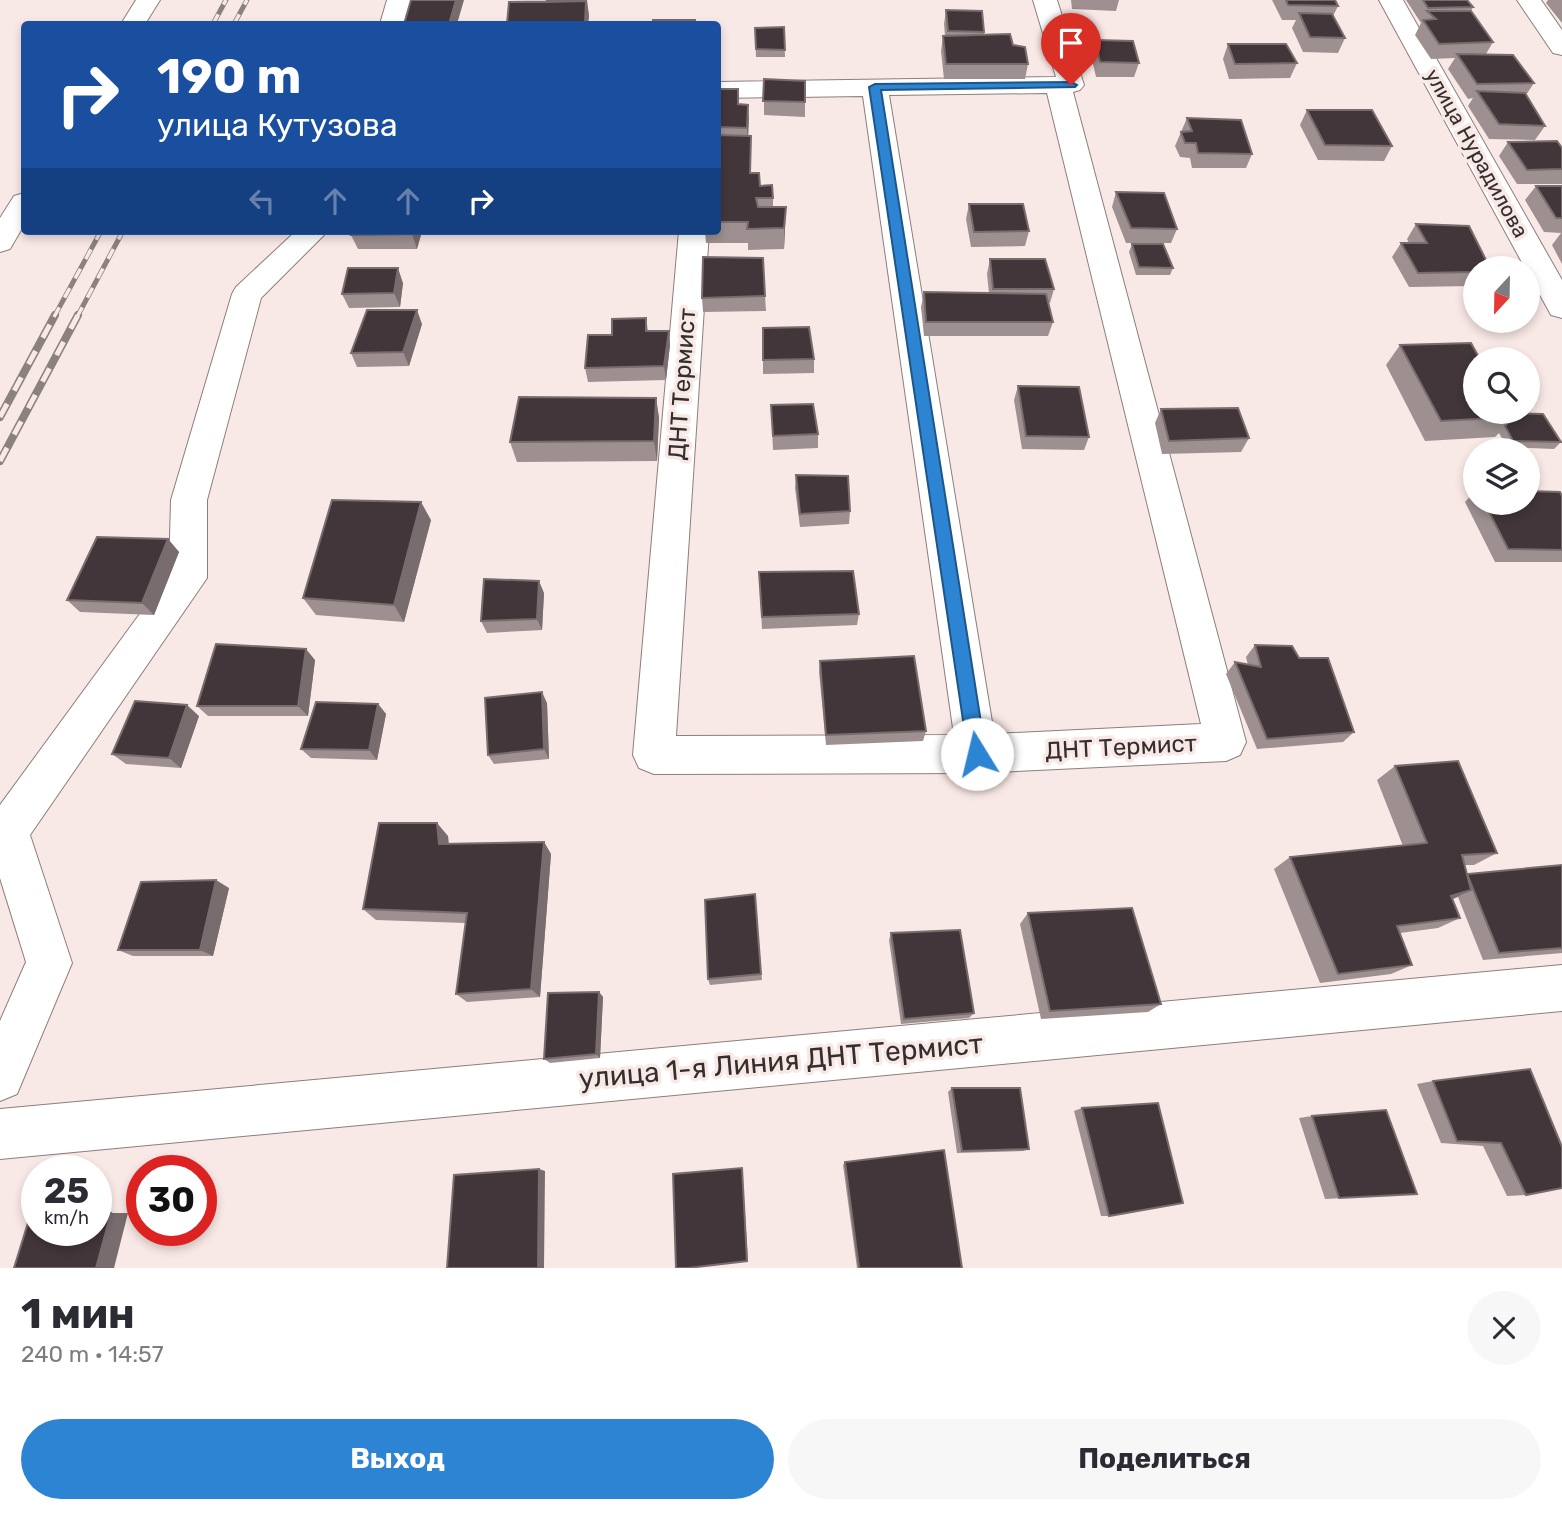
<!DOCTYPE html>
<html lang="ru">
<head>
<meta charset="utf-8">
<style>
	:root { --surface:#fff; --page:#f7f7f7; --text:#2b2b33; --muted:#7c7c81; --accent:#2d84d2 }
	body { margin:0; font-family:Rubik,sans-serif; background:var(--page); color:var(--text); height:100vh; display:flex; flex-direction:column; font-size:26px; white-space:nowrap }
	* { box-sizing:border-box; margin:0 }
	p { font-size:23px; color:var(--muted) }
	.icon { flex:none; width:38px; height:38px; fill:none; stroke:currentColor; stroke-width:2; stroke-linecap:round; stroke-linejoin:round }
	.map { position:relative; height:1268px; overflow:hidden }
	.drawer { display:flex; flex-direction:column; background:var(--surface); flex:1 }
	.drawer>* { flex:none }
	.guide { position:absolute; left:21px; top:21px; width:700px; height:214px; border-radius:7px; box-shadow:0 4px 10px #0003; background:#1a4fa0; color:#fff; overflow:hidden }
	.needle { width:46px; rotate:202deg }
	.buttons { position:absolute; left:1463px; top:256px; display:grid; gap:14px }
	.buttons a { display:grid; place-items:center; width:77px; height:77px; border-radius:50%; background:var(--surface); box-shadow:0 4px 10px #0003; font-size:35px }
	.speed { position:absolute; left:21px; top:1155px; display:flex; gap:14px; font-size:35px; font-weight:700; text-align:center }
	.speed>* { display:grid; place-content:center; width:91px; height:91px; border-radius:50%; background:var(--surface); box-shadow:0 4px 10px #0003; line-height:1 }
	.speed small { font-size:18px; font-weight:400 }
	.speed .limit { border:10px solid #d22; background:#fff; color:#111 }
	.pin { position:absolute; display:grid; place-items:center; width:60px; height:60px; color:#fff; margin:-72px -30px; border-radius:50% 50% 50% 0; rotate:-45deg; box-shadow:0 0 7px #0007 }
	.pin .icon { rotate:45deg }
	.me { position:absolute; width:77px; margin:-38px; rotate:351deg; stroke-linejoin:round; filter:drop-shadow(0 0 5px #0008) }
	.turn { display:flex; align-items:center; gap:24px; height:147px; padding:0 21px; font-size:32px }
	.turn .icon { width:91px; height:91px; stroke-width:2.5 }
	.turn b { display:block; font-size:49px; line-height:60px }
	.lanes { display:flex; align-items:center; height:66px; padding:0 21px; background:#0003; justify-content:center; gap:35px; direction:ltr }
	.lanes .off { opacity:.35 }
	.round { display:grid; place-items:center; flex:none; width:74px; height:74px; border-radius:37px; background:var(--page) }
	.head { display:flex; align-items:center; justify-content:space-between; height:119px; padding:0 21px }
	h1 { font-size:42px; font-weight:700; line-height:52px }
	.action { display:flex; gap:14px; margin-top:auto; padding:14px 21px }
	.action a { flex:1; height:80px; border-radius:42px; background:var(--accent); color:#fff; font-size:28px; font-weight:700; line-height:80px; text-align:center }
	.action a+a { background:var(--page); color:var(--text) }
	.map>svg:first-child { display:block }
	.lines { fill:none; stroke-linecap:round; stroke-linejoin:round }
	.minor-casing { stroke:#8c7e7c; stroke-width:2 }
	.minor { fill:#fff; fill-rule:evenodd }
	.rail-far1-casing { stroke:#8b817f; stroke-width:5 }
	.rail-casing { stroke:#8b817f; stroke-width:8 }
	.rail-far1 { stroke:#f9e9e6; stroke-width:3.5; stroke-dasharray:11; stroke-linecap:butt }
	.rail { stroke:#f9e9e6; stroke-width:5; stroke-dasharray:15; stroke-linecap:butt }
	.wall { fill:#9e9090 }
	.shaded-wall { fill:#796c6e }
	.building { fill:#42363a; stroke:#796c6e; stroke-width:2 }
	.route { fill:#2d84d2; stroke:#1d5688; stroke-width:2 }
	.labels { text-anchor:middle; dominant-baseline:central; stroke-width:7; stroke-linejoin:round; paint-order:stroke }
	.far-street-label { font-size:21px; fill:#342e2d; stroke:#f9e9e6 }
	.street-label { font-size:24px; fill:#342e2d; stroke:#f9e9e6 }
	.near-street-label { font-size:28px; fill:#342e2d; stroke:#f9e9e6 }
</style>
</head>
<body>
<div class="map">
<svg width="1562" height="1268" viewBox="0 0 1562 1268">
	<rect width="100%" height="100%" fill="#f9e9e6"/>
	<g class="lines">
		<g class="minor-casing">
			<path id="minor" d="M136,0H160L145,24H121Z
				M387,0H411L404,24H380Z
				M1033,0H1057L1084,85L1080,90L1073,92L1246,742L1240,755L1226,761L977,773L654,774L639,768L633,755L679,231H709L676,736L954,735L863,96L718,98V82L1056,77ZM1047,93L1201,724L994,734L889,95Z
				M1379,0H1403L1562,280V318L1551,315L1528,273V268H1525Z
				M1517,0H1541L1562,30V55L1553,53Z
				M24,193V225L10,249L0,252V218L14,196Z
				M296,231H328L261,298L207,500V578L30,835L72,963L17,1094L0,1101V1021L26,962L0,878V805L169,574L171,500L232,294L236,287Z
				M1562,965V1011L0,1159V1109Z"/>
		</g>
		<use href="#minor" class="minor"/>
		<g class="rail-far1-casing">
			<path id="rail-far1" d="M213,24L226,0
				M234,24L247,0
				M54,317L101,231
				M77,317L123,231"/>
		</g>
		<g class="rail-casing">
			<path id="rail" d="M0,417L55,315
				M0,461L78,315"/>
		</g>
		<use href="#rail-far1" class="rail-far1"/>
		<use href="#rail" class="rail"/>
	</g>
	<path class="wall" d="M1071,0H1119L1116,11L1072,9Z
		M1272,0H1335L1338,6L1333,16L1345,38L1338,53L1303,52L1292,28L1296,20H1282Z
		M1406,0H1467L1473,7L1471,11L1493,42L1486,54L1534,83L1526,95L1545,126L1535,140L1489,139L1468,106L1473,98L1468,99L1448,69L1455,58L1431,59L1415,35L1421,23Z
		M1548,0H1562V23L1546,3Z
		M587,3L589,16L588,24H507Z
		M946,10L984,32V35L1013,45L1028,64L1025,79H944L941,51L943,36H945L944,24Z
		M784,27L785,57H756L755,28Z
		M1095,40L1139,63L1134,77H1096L1091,55Z
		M1228,44L1297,63L1290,78L1229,79L1223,59Z
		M764,79L805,81V117L764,115Z
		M718,89L738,104L748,105V136H751V173L760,186L773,198V207L785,228L784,249L748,250V243H706L705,231H718Z
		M1307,110L1392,146L1384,161L1318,160L1300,125Z
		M1187,118L1252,154L1246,168H1192L1190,158L1180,157L1175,146Z
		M1508,142L1562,148V184H1517L1499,156Z
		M1536,186H1562V264L1552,245L1561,233L1544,232L1525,200Z
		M1116,192L1177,229L1171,243H1126L1112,207Z
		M969,204L1029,231L1025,246L971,247L966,219Z
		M1416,224L1475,268V286L1409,287L1392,257L1401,243H1409L1407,239Z
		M422,231L417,249H358L351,235Z
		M1132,244L1173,268L1170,275H1136L1129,252Z
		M990,259L1054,289L1050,303H1048L1053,322L1048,336H924L921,307L924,292L989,293L987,274Z
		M403,283L400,307L349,308L342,294Z
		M765,296L766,311L703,312L702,298Z
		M646,318L648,331H669L670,345L666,380L588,382L585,368L612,335Z
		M422,324L409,366L357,367L351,353Z
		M763,328L814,359V373L763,374Z
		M1400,345L1510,413L1561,442L1554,449L1507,447L1499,433L1495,437L1425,441L1386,365Z
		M1018,386L1089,437L1084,450L1022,449L1014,400Z
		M656,398L659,418L657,461L517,462L510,442Z
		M771,405L818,434V448L773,450Z
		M1161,409L1249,438L1241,452L1162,454L1155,423Z
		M796,475L850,511L849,524L800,527L795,488Z
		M1475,491V502H1528L1562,496V562H1495L1465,502Z
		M431,520L404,622L316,615L303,598Z
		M168,539L179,552L154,615L80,612L67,600Z
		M759,572L859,614L857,625L762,629Z
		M544,593L542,630L487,633L481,621Z
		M1255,645L1299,658L1354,732L1343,742L1257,749L1226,674L1235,662L1248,665L1246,657Z
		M315,660L308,716H208L197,706Z
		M820,661L926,731L923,741L826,745L819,672Z
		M547,703L549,759L494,764L488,755Z
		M378,704L386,714L377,760L311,758L301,749Z
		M199,716L181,768L126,764L112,754Z
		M1395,766L1497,853L1474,865H1464L1467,874L1562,865V953L1483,960L1458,897L1452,899L1460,918L1438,928L1400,933L1412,965L1391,974L1320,983L1274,869L1290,857L1403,846L1377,780Z
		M448,836L449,844L544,842L551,854L540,997L467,1002L456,994L466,923L376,920L363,909Z
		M229,888L213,956H133L118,950Z
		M755,894L762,980L710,985L708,979Z
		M1028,913L1161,1004L1148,1012L1041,1019L1020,924Z
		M891,933L974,1013L969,1018L901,1024L889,940Z
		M599,992L603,997L600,1058L550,1063L544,1059Z
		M1530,1069L1526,1195L1507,1196L1483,1146L1441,1143L1417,1084L1433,1081Z
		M952,1088L1029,1149L1023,1151L957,1153L948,1092Z
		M1082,1108L1109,1216H1101L1074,1111Z
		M1312,1116L1417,1194L1325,1199L1299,1118Z
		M845,1162L962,1268H857L843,1165Z"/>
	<path class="shaded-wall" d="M456,0H464L457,24H449Z
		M585,0H587L589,16L588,24H585Z
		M748,105L749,119L748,142L747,128Z
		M786,207L784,249V228Z
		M413,231H422L417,249L412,234Z
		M398,268L403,283L400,307L394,293Z
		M417,310L422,324L409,366L403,352Z
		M669,331L670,345L666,380L664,366Z
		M656,398L659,418L657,461L654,441Z
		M421,502L431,520L404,622L394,605Z
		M168,539L179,552L154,615L142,603Z
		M539,581L544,593L542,630L537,619Z
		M306,649L315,660L308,716L298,706Z
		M542,692L547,703L549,759L544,749Z
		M378,704L386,714L377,760L369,750Z
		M187,705L199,716L181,768L169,758Z
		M437,823L448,836L449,856L439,844Z
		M544,842L551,854L540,997L531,989Z
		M216,880L229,888L213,956L200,950Z
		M1471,890L1449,901L1451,896Z
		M599,992L603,997L600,1058L596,1054Z
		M742,1168L748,1261H747Z
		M539,1169L545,1171L544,1268H538Z
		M111,1213H128L114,1268H96Z"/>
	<path class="building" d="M411,0H456L449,24H404Z
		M547,0H585V1L546,2Z
		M1286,0H1335L1338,6L1288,5Z
		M1423,0H1467L1473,7L1428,8Z
		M586,1L585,23L507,24L509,2Z
		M946,10L982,11L984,32L948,31Z
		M1427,11H1471L1493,42L1439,44L1423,20L1436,19Z
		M1299,13L1332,14L1345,38L1310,37Z
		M653,20H695V24H653Z
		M784,27L785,50L756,49L755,28Z
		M1010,34L1013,45L1025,47L1028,64H946L943,36Z
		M1095,40L1133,41L1139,63L1100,62Z
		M1228,44H1286L1297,63L1235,64Z
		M1457,54L1513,55L1534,83L1477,84Z
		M764,79L805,81V102L763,101Z
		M718,89H738V104L748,105L747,128L718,127Z
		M1477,91L1525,93L1545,126L1499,124Z
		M1307,110H1372L1392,146L1325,145Z
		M1187,118L1241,120L1252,154L1198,153L1196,143H1185L1181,132L1192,131Z
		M718,135L751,136L750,173H759L760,186L772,185L773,198H756L758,207H786L784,228L747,229L748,222H718Z
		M1557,141L1562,148V169L1527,170L1508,142Z
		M1536,186H1562V218H1556Z
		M1116,192L1164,193L1177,229L1131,228Z
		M969,204H1023L1029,231L974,232Z
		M1416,224L1469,226L1490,268H1475V272L1418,273L1401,243H1427Z
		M352,231H413L412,234L351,235Z
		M1132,244H1163L1173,268L1139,267Z
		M703,257L763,258L765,296L702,298Z
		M990,259H1045L1054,289H993Z
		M348,268H398L394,293L342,294Z
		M924,292L1046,294L1053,322H926Z
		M367,310H417L403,352L351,353Z
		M646,318V331H669L664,366L585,368L588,335H612V319Z
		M809,327L814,359L763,360V328Z
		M1471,343L1480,359H1475V411H1509L1513,417L1441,421L1400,345Z
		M1018,386L1079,387L1089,437L1026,436Z
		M519,397L656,398L654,441L510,442Z
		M813,404L818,434L773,436L771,405Z
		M1238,408L1249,438L1169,441L1161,409Z
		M1510,413L1543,414L1561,442L1513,441L1505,426L1513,417Z
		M796,475L848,476L850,511L800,514Z
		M1528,491L1560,492L1562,496V550L1508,549L1484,502H1528Z
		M332,500L421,502L394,605L303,598Z
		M97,537L168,539L142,603L67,600Z
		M853,571L859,614L762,617L759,572Z
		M484,579L539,581L537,619L481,621Z
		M216,644L306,649L298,706H197Z
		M1255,645L1292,646L1299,658H1328L1354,732L1267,739L1235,662L1261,667Z
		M914,656L926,731L826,735L820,661Z
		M542,692L544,749L488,755L485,698Z
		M135,701L187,705L169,758L112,754Z
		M316,702L378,704L369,750L301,749Z
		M1458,761L1497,853L1462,855L1471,890L1451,896L1460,918L1397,926L1412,965L1338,974L1290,857L1427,843L1395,766Z
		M379,823H437L439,844L544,842L531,989L456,994L467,913L363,909Z
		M1562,865V948L1499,953L1467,874Z
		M216,880L200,950H118L141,882Z
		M755,894L761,974L708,979L705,900Z
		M1132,908L1161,1004L1050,1011L1028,913Z
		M960,930L974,1013L904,1019L891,933Z
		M599,992L596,1054L544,1059L548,993Z
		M1530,1069L1562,1147V1188L1526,1195L1501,1143L1457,1141L1433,1081Z
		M952,1088H1020L1029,1149L962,1151Z
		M1158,1103L1183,1203L1109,1216L1082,1108Z
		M1386,1110L1417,1194L1339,1198L1312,1116Z
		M944,1150L962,1268H859L845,1162Z
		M742,1168L747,1261L688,1268H676L673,1174Z
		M539,1169L538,1268H447L454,1175Z
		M31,1213H37V1230H96V1213H111L96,1268H14Z"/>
	<path class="route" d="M1071,82L1077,85L1075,87L881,90L986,754L983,759L977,761L971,759L968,754L869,87L875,84Z"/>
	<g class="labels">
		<g class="far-street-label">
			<text transform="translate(1477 153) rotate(61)">улица Нурадилова</text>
		</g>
		<g class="street-label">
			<text transform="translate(682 384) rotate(-86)">ДНТ Термист</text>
			<text transform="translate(1121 747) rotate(-3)">ДНТ Термист</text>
		</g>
		<g class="near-street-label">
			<text transform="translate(781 1061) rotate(-5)">улица 1-я Линия ДНТ Термист</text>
		</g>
	</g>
</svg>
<div class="buttons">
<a><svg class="needle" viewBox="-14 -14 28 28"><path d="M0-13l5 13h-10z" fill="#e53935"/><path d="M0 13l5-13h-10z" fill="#7c7c81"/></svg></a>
<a><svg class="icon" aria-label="search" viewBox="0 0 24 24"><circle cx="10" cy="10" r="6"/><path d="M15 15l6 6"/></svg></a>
<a><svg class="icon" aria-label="layers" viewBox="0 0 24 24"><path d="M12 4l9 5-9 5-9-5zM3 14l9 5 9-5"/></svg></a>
</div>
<div class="speed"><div>25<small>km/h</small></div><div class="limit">30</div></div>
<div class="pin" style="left:1071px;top:85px;background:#d93025"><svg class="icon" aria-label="arrive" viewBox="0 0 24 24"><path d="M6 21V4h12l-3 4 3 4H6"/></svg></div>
<svg class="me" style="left:977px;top:754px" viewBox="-20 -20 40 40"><circle r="19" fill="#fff"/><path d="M0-13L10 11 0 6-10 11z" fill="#2d84d2"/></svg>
<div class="guide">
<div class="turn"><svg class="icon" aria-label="right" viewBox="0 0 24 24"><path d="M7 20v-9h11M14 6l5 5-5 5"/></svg><div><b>190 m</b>улица Кутузова</div></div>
<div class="lanes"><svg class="icon off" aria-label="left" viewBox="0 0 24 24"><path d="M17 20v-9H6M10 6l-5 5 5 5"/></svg><svg class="icon off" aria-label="ahead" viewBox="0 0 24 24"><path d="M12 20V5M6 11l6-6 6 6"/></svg><svg class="icon off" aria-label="ahead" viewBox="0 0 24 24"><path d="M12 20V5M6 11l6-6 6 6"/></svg><svg class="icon" aria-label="right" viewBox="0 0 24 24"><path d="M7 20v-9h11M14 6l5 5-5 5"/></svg></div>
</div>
</div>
<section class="drawer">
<div class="head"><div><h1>1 мин</h1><p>240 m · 14:57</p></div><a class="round"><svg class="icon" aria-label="close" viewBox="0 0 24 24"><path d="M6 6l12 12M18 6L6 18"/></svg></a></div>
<div class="action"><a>Выход</a><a>Поделиться</a></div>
</section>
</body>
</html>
